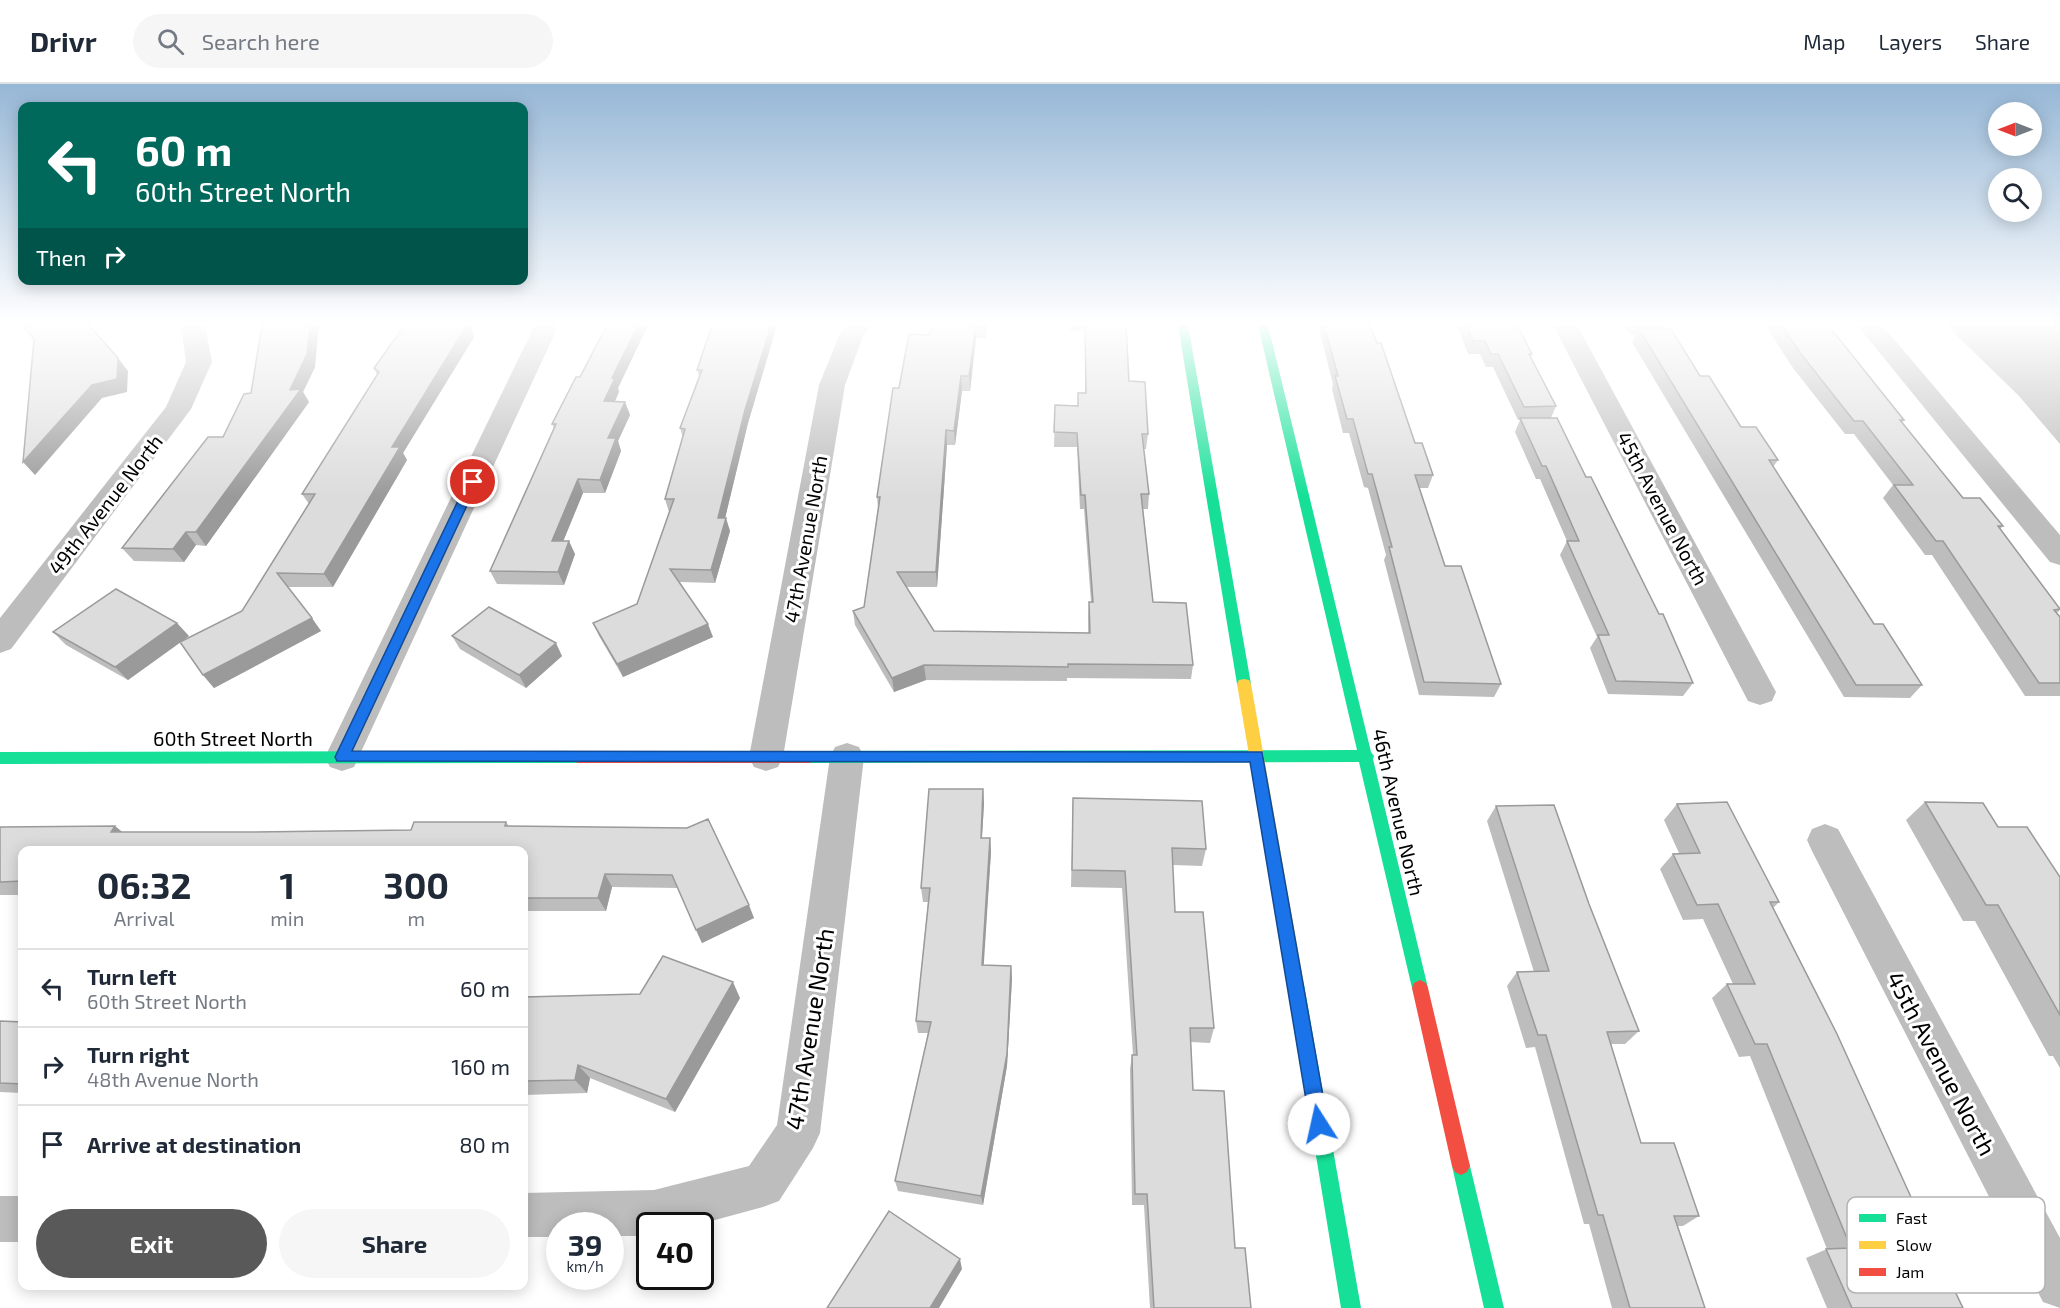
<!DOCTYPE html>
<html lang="en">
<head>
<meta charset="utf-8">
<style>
	:root { --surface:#fff; --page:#f6f6f7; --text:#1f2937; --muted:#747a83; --line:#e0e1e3; --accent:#595959 }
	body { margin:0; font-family:"Exo 2",sans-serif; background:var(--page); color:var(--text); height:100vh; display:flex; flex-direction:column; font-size:22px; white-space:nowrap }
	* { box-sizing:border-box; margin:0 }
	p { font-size:20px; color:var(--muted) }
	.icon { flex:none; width:33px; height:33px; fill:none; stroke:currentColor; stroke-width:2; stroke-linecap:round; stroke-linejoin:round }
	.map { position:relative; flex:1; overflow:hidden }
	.sheet { position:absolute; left:18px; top:762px; width:510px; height:444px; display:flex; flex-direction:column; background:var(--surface); border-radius:12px; box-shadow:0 3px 15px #0003 }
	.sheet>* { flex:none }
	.top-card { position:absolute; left:18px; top:18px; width:510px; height:183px; border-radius:12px; box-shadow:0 3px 15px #0003; background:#00695c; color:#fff; overflow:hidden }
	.needle { width:39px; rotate:270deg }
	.tools { position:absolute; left:1988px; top:18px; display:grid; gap:12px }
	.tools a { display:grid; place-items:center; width:54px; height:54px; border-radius:50%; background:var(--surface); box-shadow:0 3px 15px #0003; font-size:30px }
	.speed { position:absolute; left:546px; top:1128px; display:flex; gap:12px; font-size:30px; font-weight:700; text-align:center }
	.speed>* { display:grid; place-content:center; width:78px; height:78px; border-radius:50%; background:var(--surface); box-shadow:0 3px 15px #0003; line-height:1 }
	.speed small { font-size:15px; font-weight:400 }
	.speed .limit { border:3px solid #111; border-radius:9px; background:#fff; color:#111 }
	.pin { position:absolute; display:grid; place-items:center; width:51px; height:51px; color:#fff; margin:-26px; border:3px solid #fff; border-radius:50%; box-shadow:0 2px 6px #0007 }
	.me { position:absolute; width:66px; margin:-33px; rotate:350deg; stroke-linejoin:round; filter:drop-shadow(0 0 4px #0008) }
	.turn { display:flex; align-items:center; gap:21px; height:126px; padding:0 18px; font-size:27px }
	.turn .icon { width:78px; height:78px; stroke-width:2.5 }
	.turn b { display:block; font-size:42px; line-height:51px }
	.then { display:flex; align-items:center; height:57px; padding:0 18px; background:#0003; gap:12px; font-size:22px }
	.eta { display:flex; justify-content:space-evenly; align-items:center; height:102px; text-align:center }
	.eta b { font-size:36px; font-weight:700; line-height:42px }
	.primary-button { display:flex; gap:12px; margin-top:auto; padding:12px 18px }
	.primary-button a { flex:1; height:69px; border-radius:36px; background:var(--accent); color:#fff; font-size:24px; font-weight:700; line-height:69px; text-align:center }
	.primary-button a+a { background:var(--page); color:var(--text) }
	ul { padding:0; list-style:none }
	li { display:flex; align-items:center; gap:18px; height:78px; padding:0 18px; border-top:2px solid var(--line) }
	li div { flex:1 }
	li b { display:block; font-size:22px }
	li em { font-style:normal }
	header { display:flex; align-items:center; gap:36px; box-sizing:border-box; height:84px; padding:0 30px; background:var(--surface); border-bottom:2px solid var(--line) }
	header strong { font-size:28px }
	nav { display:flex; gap:33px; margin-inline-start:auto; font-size:21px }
	.search { width:420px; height:54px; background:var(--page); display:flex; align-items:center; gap:15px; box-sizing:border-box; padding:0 21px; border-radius:33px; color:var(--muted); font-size:22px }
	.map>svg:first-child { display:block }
	.water { fill:#bbb }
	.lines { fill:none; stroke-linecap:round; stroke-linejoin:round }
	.street { fill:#bdbdbd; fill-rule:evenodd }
	.fast { fill:#16e098; fill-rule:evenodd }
	.slow { fill:#ffcf43; fill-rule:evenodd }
	.jam { fill:#f24e42; fill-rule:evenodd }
	.wall { fill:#bdbdbd }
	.shaded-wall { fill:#9a9a9a }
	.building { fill:#dcdcdc; stroke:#9a9a9a; stroke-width:1.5 }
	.route { fill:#1a73e8; stroke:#114b97; stroke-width:1.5 }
	.labels { text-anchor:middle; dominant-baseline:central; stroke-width:6; stroke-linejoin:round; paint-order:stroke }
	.street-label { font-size:20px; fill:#000; stroke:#fff }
	.near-street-label { font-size:24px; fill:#000; stroke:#fff }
	.key { fill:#fff; stroke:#b2b2b2; stroke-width:1.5 }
	.key-label { font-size:16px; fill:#000 }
</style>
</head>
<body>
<header>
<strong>Drivr</strong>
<div class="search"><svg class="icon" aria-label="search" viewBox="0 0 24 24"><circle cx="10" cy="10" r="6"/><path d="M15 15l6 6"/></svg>Search here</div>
<nav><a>Map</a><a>Layers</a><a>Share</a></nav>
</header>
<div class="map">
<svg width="2060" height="1224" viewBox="0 0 2060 1224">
	<rect width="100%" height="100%" fill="#fff"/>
	<path class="water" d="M1946,241H2060V360L2019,312Z"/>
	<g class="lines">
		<path class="street" d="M181,241H205L212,278L191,325L11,565L0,569V534L166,323L186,278Z
			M532,241H556L555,249L354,683L342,687L330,683L325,673L531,249Z
			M847,241H871L863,252L845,301L783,673L778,683L766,687L754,683L749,673L819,301L839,252Z
			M1553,241H1577L1776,608L1772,617L1760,621L1748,617Z
			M1857,241H1882L2060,451V481L2050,478Z
			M847,659L859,663L864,673L820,1049L813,1064L779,1117L763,1123L693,1142H650V1152H610V1142H560V1153H524V1109L654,1106L749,1082L777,1041L830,673L835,663Z
			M1825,740L1838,745L2060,1154V1224L2043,1218L1812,767L1807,756L1812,745Z
			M0,1112H22V1158H0Z"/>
		<path class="fast" d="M1178,241H1188L1251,600L1249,604H1239L1237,600Z
			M1258,241H1268L1371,668L1374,672L1373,675L1428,904L1426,909L1420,912L1414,909L1412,904L1359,678L809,679L804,677L802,673L804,669L809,667L1357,666Z
			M578,667L583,669L585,673L583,677L578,679L0,680V668Z
			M1296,893L1302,896L1304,901L1361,1224H1341L1288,901L1290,896Z
			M1461,1073L1467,1076L1470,1082L1504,1224H1484L1452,1082L1455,1076Z"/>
		<path class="slow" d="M1244,595L1249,596L1251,600L1304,901L1302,906L1296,909L1290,906L1288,901L1237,600L1239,596Z"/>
		<path class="jam" d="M578,667H809L814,669L816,673L814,677L809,679H578L573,677L571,673L573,669Z
			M1420,896L1426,899L1428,904L1470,1082L1467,1088L1461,1091L1455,1088L1452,1082L1412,904L1414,899Z"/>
	</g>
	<path class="wall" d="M607,241H648L618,304L619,308L615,317L625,318L630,331L618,357L621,367L605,409H583L563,457L575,470L564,501L497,500L490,487L554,344L552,340L580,293Z
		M712,241H777L748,339L725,434L730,447L715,499L680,498L713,553L623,593L599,552L593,539L637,520L669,428L665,415L683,354L680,344L699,292L697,286Z
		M931,241H987L985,254H976L970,307H962L955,361H947L937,503H906L934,547L1088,549V532L1089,518H1091L1084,425H1080L1077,363H1054L1055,321L1078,322L1085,309V247H1070V241H1126L1129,297L1148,350L1146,365H1144L1149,410L1148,425H1143L1153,518L1193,581L1191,595L1067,594V597L926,596L894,608L855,541L853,527L864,523L878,424L877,413L899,304L929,251Z
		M1318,241H1370L1415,359L1433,391L1428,404H1419L1445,482L1501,600L1494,613L1419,611L1384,476L1386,471L1368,404L1364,403L1349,349H1343L1332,305L1333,300Z
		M1457,241H1517L1532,270L1531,273L1556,322L1551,334L1586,393L1693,599L1683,612L1608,610L1590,564L1597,553L1560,471L1567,457L1540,395H1536L1515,348L1520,336H1518L1493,283H1486L1480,270H1468Z
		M1624,241H1667L1666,245L1700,292L1741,343L1778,376L1773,383L1874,540L1922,601L1910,614L1844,613L1632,258L1636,251H1630Z
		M1765,241H1828L1904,336L1902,339L1963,414L2003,442L2000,445L2060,526L2057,529L2060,533V612H2025L1932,471H1925L1883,414L1893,401L1854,350H1845L1793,284Z
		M474,253L403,369L407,376L333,503H287L321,547L214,604L203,591L181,558L128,596L66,561L53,548L189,552L182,557L242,527L309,420L302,410L377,291L374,284Z
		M315,283L303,308L309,318L206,462L196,461L184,478L134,477L122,464L223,353L251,309Z
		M452,552L562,572L526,604L460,565Z
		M983,705L984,720L982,754H990L991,768L983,881L1011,882L1012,895L1007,982L983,1121L898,1107L895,1097L928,949H918L916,937L928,818H923L921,804Z
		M1073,714L1206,765L1202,782L1173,781L1175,828L1214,944L1210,959L1191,958L1193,1006L1251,1224H1150L1144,1121H1132L1130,985L1132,971H1133L1122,804L1071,803Z
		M1925,718L1998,743L2060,793V984L2053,972H2049L1975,837H1963L1906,736Z
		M1677,720L1779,818L1773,824L1963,1224H1827L1806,1174L1827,1165L1750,972L1739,973L1712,914L1727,900H1733L1703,835L1683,836L1660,785L1673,770L1679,769L1664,736Z
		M1496,722L1589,820L1639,947L1625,960H1611L1641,1059L1699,1132L1683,1142H1678L1705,1224H1612L1589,1140H1584L1535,963L1526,964L1507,902L1517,888H1534L1487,737Z
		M506,738L509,742L687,744L754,834L702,859L678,804L612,803L606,827H524V766H22V811H0V743L122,748H254L411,746Z
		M524,913L740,914L675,1028L590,994L587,1009L524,1011Z
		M0,937L22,938V1009L0,1008Z"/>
	<path class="shaded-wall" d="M310,241H319L315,283L303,308L309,318L206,462L196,448L290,306Z
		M467,241H471L474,253L403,369L407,376L333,503L324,490L392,363Z
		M638,241H648L618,304L619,308L609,330L604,317L612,294Z
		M771,241H777L748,339L722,447L718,434L745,326Z
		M976,241V254L970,307L969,292Z
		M984,241H987L985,254Z
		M118,274L128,287L127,308L102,314L35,391L23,378L92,301Z
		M961,292L962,307L955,361L954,347Z
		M625,318L630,331L618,357L621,367L605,409L600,396L608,354Z
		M946,346L947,361L937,503L936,488Z
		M578,395L583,409L558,470L552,457Z
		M726,434L730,447L715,499L711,486Z
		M186,448L196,461L184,478L173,465Z
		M569,457L575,470L564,501L558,488Z
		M312,534L321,547L214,604L203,591Z
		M177,539L189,552L128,596L115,583Z
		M708,540L713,553L623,593L617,580Z
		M556,559L562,572L526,604L519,591Z
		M924,581L926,596L894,608L892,594Z
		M983,705L984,720L981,768V754Z
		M115,742L131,755L111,748Z
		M990,754L991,768L983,893L982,881Z
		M605,790L612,803L606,827L598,814Z
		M749,821L754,834L702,859L696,846Z
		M1011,882L1012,895L1007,982L983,1121L981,1112Z
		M733,898L740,914L675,1028L666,1015Z
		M578,981L590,994L587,1009L575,996Z
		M960,1175L962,1185L939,1224H930Z"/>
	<path class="building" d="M22,241H89L118,274L117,295L92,301L23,378L34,255Z
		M262,241H310L307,270L290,306L301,305L196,448H186L173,465L122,464L208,353H223L244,310L251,309Z
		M405,241H467L392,363H400L324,490L277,489L312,534L203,591L180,558L242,527L315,410H302L379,288L374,284Z
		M607,241H638L612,294H615L604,317L625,318L608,354H616L600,396L578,395L552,457H569L558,488L490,487L556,340H552L576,293H580Z
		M712,241H771L745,326L718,434H726L711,486L670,485L708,540L617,580L593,539L637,520L674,415H665L685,345L680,344L702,286H697Z
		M931,241H976L969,292H961L954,347L946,346L936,488H897L934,547L1090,549L1089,518H1093L1085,411H1081L1077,349L1054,348L1055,321L1078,322V309H1086L1085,241H1126L1129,297L1145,298L1148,350H1142L1149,410H1141L1153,518L1186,519L1193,581L1068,580V583L924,581L892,594L853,527L864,523L880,413H877L893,304H899L909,250L929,251Z
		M1324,241H1370L1377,259H1381L1415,359H1422L1433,391H1415L1445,482H1461L1501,600L1424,598L1389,463H1392L1372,390H1368L1353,335H1347L1335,292H1338Z
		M1467,241H1517L1532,270H1529L1556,322L1524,323L1498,270H1491L1485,257H1473Z
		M1781,241H1828L1904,336H1900L1963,414H1980L2003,442H1998L2060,525L2054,526L2060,533V599H2039L1943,457H1936L1894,401H1913L1863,337H1854L1801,270Z
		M1639,245H1671L1700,292H1709L1741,343H1756L1778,376H1769L1874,540H1883L1922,601H1856Z
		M1520,334H1557L1586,393H1591L1659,530H1663L1693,599L1616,597L1598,551H1609L1567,457H1579L1546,382H1542Z
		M116,505L177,539L115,583L53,548Z
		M489,523L556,559L519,591L452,552Z
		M929,705H983L981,754H990L982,881L1011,882L1007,970L981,1112L895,1097L931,938L916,937L930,804H921Z
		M1073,714L1202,717L1206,765L1172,764L1175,828H1203L1214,944H1190L1193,1006L1224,1007L1235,1164H1245L1251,1224H1154L1147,1110H1135L1132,971H1137L1125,787L1072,786Z
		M1727,718L1779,818H1770L1837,950L1935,1166L1963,1224H1852L1826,1165L1851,1164L1767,960H1755L1727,900H1755L1718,820L1697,821L1673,770L1700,769L1677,720Z
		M1925,718L1983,719L1998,743H2027L2060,793V931L1998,821H1986Z
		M1554,721L1589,820L1639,947L1607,948L1641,1059H1674L1699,1132H1674L1705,1224H1630L1603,1131H1598L1546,951H1538L1517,888L1549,887L1496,722Z
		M708,735L749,821L696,846L672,791L605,790L598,814H524V766H22V797L0,798V743L115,742L111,748H254L411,746L414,738H506L505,742L687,744Z
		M663,872L733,898L666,1015L578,981L575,996L524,997V913L640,910Z
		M0,937L22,938V1000L0,999Z
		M889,1127L960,1175L930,1224H827Z"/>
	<linearGradient id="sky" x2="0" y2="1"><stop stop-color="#96b7d6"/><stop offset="0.58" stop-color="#fff"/><stop offset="1" stop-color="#fff" stop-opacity="0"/></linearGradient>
	<rect width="2060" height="412" fill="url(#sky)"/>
	<path class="route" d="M473,394L478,398L352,667L1262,668L1328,1040L1326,1046L1319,1049L1313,1046L1310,1040L1250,678L337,677L335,673L467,398Z"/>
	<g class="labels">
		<g class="street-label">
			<text transform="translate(105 420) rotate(-52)">49th Avenue North</text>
			<text transform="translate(1663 424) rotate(62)">45th Avenue North</text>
			<text transform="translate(805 455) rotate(-80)">47th Avenue North</text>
			<text x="233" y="654">60th Street North</text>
			<text transform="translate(1399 728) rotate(77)">46th Avenue North</text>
		</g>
		<g class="near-street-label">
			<text transform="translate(809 945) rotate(-81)">47th Avenue North</text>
			<text transform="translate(1942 979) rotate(62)">45th Avenue North</text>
		</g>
	</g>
	<rect x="1847" y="1113" width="198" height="96" rx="9" class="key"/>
	<rect x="1859" y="1130" width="27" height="8" fill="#16e098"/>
	<rect x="1859" y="1157" width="27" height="8" fill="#ffcf43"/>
	<rect x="1859" y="1184" width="27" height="8" fill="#f24e42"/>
	<g class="key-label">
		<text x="1896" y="1140">Fast</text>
		<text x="1896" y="1167">Slow</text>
		<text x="1896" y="1194">Jam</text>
	</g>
</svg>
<div class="tools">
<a><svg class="needle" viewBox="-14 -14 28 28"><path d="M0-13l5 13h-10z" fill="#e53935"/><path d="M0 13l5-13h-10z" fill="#747a83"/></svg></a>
<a><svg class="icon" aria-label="search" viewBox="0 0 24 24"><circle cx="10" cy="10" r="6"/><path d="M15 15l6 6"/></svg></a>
</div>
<div class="speed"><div>39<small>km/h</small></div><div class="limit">40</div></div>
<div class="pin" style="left:473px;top:398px;background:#d93025"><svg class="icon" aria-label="arrive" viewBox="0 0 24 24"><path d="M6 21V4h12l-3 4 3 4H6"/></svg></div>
<svg class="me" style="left:1319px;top:1040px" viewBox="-20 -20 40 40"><circle r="19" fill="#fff"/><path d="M0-13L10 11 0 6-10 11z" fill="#1a73e8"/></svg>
<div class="top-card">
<div class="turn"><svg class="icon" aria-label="left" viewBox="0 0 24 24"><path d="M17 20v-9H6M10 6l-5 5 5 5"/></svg><div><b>60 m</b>60th Street North</div></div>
<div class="then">Then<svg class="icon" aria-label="right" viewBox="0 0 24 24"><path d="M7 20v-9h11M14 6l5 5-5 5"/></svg></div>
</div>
<section class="sheet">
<div class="eta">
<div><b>06:32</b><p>Arrival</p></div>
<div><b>1</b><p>min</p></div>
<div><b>300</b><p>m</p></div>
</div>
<ul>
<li><svg class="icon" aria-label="left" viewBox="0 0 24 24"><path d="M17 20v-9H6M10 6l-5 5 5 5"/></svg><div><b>Turn left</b><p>60th Street North</p></div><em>60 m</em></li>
<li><svg class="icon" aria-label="right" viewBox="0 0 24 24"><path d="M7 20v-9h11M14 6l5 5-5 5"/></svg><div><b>Turn right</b><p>48th Avenue North</p></div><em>160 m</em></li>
<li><svg class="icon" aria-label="arrive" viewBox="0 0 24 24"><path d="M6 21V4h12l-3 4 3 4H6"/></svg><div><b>Arrive at destination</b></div><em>80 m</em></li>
</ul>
<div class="primary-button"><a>Exit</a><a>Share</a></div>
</section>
</div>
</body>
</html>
